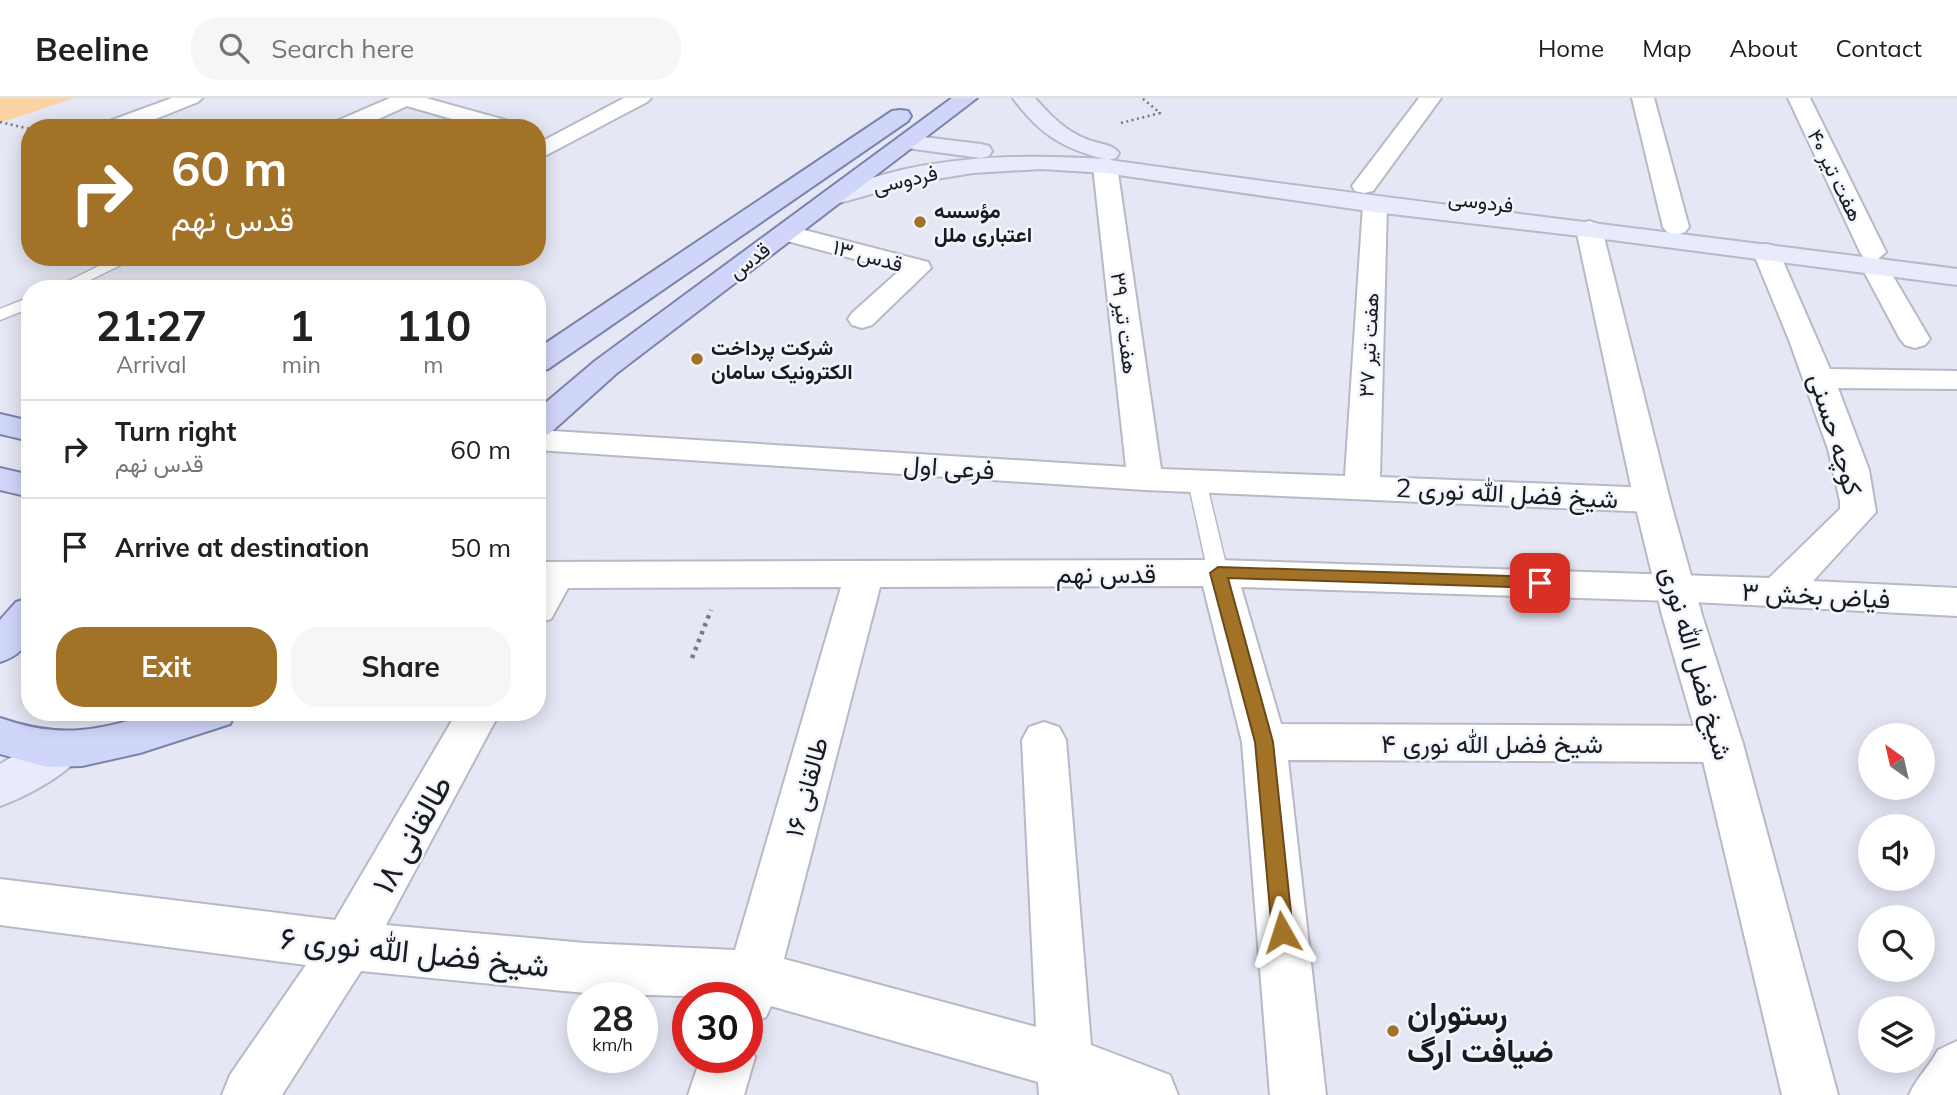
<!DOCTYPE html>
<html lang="en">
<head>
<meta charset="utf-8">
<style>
	:root { --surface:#fff; --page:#f6f6f6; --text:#202124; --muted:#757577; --line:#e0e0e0; --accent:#a27226 }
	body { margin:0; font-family:Mulish,Vazirmatn,sans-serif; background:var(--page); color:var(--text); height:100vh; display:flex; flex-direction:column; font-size:26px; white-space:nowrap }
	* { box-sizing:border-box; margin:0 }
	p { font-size:23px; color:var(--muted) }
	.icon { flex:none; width:38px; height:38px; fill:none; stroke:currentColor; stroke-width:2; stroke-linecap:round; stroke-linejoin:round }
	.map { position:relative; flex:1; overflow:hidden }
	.side { position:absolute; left:21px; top:182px; width:525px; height:441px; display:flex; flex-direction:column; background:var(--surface); border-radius:28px; box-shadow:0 4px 18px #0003 }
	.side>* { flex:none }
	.banner { position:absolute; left:21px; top:21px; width:525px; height:147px; border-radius:28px; box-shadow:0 4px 18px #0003; background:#a27226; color:#fff; overflow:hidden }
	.needle { width:46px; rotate:326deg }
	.tools { position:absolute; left:1858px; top:625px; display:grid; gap:14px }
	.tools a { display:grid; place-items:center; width:77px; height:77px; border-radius:50%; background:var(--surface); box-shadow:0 4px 18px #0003; font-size:35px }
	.speed { position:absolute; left:567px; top:884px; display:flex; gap:14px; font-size:35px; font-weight:700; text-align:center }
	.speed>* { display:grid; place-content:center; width:91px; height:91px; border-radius:50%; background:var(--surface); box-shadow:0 4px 18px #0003; line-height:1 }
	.speed small { font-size:18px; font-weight:400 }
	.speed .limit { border:10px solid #d22; background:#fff; color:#111 }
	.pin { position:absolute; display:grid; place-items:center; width:60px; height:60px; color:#fff; margin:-30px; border-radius:14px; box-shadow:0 4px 10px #0006 }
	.me { position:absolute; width:77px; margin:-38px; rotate:354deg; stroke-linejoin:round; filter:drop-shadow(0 0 5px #0008) }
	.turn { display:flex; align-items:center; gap:24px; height:147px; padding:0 35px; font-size:32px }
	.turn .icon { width:91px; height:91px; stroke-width:2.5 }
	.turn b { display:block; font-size:49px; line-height:60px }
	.eta { display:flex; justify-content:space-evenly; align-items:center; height:119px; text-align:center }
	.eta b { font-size:42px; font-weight:700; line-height:49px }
	.primary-button { display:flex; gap:14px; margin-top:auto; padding:14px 35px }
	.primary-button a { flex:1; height:80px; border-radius:28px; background:var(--accent); color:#fff; font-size:28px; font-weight:700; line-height:80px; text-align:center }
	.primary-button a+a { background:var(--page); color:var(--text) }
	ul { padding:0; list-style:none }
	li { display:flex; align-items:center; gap:21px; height:98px; padding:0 35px; border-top:2px solid var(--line) }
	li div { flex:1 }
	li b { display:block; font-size:26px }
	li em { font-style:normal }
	header { display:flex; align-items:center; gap:42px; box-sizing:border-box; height:98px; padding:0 35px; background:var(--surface); border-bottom:2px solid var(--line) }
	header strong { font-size:33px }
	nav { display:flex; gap:38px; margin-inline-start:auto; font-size:24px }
	.search { width:490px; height:63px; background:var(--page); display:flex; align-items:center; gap:18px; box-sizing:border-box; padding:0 24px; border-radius:28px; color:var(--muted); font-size:26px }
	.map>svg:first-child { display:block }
	.green { fill:#f9d3a1 }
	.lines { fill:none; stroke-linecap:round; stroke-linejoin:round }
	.service-casing { stroke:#b7b9c7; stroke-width:3 }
	.minor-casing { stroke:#b7b9c7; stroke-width:4 }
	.tertiary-casing { stroke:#b7b9c7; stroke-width:4 }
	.secondary-casing { stroke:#b7b9c7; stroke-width:4 }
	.primary-casing { stroke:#7c83aa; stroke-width:4 }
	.path-far1 { stroke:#777982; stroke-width:2.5; stroke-dasharray:2 3.5; stroke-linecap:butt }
	.path { stroke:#777982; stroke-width:4.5; stroke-dasharray:3.5 5; stroke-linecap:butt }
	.service { fill:#fff; fill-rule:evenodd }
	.minor { fill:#fff; fill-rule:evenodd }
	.tertiary { fill:#fff; fill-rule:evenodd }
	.secondary { fill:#e8ebfc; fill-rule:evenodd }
	.primary { fill:#d0d6f9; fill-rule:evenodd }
	.route { fill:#a27226; stroke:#694a19; stroke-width:2 }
	.poi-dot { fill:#a27226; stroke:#f3f5fd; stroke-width:2.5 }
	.labels { text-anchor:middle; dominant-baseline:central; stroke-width:5; stroke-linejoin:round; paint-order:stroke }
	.far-street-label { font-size:21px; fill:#1a1b20; stroke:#f3f5fd }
	.far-poi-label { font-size:21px; font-weight:bold; fill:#1a1b20; stroke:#f3f5fd; text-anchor:start }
	.street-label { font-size:26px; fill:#1a1b20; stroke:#f3f5fd }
	.near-street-label { font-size:32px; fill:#1a1b20; stroke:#f3f5fd }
	.near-poi-label { font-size:32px; font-weight:bold; fill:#1a1b20; stroke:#f3f5fd; text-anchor:start }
</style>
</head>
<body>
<header>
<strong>Beeline</strong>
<div class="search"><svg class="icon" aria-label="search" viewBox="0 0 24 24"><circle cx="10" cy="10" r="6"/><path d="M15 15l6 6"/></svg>Search here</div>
<nav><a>Home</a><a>Map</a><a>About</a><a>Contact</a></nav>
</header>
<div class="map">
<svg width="1957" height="997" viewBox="0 0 1957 997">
	<rect width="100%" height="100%" fill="#e5e7f5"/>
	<path class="green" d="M0,0H74L0,25Z"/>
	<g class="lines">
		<g class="service-casing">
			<path id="service" d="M117,159H137L72,191H52Z
				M30,199V210L0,222V211Z
				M1197,377L1204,379L1206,383L1228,475L1225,480L1218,482L1211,480L1208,475L1188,383L1190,379Z"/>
		</g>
		<g class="minor-casing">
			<path id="minor" d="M172,0H202L198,4L133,30H101L104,25Z
				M390,0H426L516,25L519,30H483L407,8L359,30H329L332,25Z
				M624,0H651L647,4L537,62V46Z
				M1419,0H1441L1373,93L1364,95L1355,93L1352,88Z
				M1632,0H1654L1689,129L1685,134L1676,137L1667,134L1663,129Z
				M1788,0H1810L1886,154L1878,161L1884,162L1887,168L1930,241L1925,247L1915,250L1905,247L1900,241L1861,168L1869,161L1864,160L1860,154Z
				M1105,61L1113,63L1117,68L1161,371L1345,378L1363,107L1366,102L1375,100L1384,102L1387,107L1380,379L1652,390L1664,394L1670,402L1664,410L1652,414L1145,392L537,352V332L1126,369L1093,68L1097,63Z
				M785,127L928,164L931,170L872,227L862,230L852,227L848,221L852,215L899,173L776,140L772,135L776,130Z
				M1766,146L1775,148L1779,154L1830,271L1957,273V291L1838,290L1869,372L1876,414L1813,483L1957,490V518L1674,503L1241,489L1281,626L1721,628L1736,633L1743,646L1736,659L1721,664L1288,662L1326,997H1270L1242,644L1203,488L880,489L784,861L1036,929L1022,642L1029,629L1044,624L1059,629L1066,642L1091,947L1170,977L1178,997H1039L1038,984L771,908L766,919L747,927V900L585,895L361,873L282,997H222L230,977L306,867L0,827V781L335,822L457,614H500L386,827L585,845L735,852L841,489L568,490L551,521L537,525V464L1218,462L1769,480L1840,411V403L1828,351L1789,242L1753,154L1757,148Z
				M747,940L755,959L744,997H688L701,959H747Z
				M1957,943V997H1909C1917,979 1929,969 1938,952Z"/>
		</g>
		<g class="tertiary-casing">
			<path id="tertiary" d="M1589,123L1598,126L1602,131L1670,402L1702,517L1743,646L1838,997H1782L1699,646L1662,517L1634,402L1576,131L1580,126Z"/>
		</g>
		<g class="secondary-casing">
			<path id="secondary" d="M1013,0H1035C1051,18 1066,34 1089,42C1099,46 1113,46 1119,55L1116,60L1109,62C1391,102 1674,134 1957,171V187L1589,139L1375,114L1105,75L1041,71L973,75L911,85L832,107L823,105L820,100L823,95C851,87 878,77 906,71C972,57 1038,57 1104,61C1062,50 1039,36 1013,0Z
				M907,37L981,46L989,48L992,53L989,58L981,60L899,49L896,44L899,39Z
				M62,634L78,639L84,652C72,675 25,699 0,708V666L46,639Z"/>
		</g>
		<g class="primary-casing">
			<path id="primary" d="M952,0H977L617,275L549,336L537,339V312L595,263Z
				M900,12L908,13L911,18L908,23L548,271L537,274V251L892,13Z
				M0,316L30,323V343L0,336Z
				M0,370L30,377V399L0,392Z
				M30,500C30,531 35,553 0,564V522L16,504Z
				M160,614H236L230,626L140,655L82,668L47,669L0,656V620C63,642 98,632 160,614Z"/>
		</g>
		<path class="path-far1" d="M0,24L30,31
			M1121,25L1160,15L1142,0"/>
		<path class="path" d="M692,560L711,512"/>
		<use href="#service" class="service"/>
		<use href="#minor" class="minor"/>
		<use href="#tertiary" class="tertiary"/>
		<use href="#secondary" class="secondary"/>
		<use href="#primary" class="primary"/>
	</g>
	<path class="route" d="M1218,469L1540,479L1548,485L1540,490L1228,480L1273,644L1293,834L1290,841L1282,844L1275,841L1272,834L1255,644L1210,475Z"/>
	<g class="poi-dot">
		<circle cx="920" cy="124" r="7"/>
		<circle cx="697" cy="261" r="7"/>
		<circle cx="1393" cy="933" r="7"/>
	</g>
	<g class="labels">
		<g class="far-street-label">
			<text transform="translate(1836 77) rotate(64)">هفت تیر ۴۰</text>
			<text transform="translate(905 81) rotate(-13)">فردوسی</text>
			<text transform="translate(1481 103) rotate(7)">فردوسی</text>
			<text transform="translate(868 157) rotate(15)">قدس ۱۳</text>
			<text transform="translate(749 162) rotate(-37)">قدس</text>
			<text transform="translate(1125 225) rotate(83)">هفت تیر ۳۹</text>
			<text transform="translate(1368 247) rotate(-87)">هفت تیر ۳۷</text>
		</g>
		<g class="far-poi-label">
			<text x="934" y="112">مؤسسه<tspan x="934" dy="24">اعتباری ملل</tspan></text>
			<text x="711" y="249">شرکت پرداخت<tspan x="711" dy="24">الکترونیک سامان</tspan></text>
		</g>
		<g class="street-label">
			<text transform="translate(1836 336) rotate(73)">کوچه حسنی</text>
			<text transform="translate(949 369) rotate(4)">فرعی اول</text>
			<text transform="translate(1507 395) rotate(3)">شیخ فضل الله نوری 2</text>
			<text x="1106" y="475">قدس نهم</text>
			<text transform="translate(1816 497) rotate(3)">فیاض بخش ۳</text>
			<text transform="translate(1697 565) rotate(74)">شیخ فضل الله نوری</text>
			<text x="1492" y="645">شیخ فضل الله نوری ۴</text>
			<text transform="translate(806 689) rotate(-75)">طالقانی ۱۶</text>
		</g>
		<g class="near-street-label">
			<text transform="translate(411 736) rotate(-61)">طالقانی ۱۸</text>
			<text transform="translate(415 853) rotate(6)">شیخ فضل الله نوری ۶</text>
		</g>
		<g class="near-poi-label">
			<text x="1407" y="915">رستوران<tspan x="1407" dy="37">ضیافت ارگ</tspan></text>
		</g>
	</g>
</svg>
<div class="tools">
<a><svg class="needle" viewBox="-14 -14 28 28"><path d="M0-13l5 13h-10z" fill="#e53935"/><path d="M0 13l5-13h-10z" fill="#757577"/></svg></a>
<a><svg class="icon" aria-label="sound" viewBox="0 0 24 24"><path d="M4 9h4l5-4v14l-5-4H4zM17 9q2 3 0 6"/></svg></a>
<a><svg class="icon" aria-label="search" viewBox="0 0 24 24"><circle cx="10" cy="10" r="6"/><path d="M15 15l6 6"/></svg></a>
<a><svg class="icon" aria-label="layers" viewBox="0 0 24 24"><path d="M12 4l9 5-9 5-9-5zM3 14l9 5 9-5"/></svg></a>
</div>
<div class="speed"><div>28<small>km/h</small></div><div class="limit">30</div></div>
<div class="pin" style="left:1540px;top:485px;background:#d93025"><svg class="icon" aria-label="arrive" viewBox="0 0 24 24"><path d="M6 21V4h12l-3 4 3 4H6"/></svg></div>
<svg class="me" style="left:1282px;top:834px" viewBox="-20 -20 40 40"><path d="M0-17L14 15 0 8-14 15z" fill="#a27226" stroke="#fff" stroke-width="4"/></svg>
<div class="banner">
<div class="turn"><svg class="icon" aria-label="right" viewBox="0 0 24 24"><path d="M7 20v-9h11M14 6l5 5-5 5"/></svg><div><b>60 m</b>قدس نهم</div></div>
</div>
<section class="side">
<div class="eta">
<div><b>21:27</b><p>Arrival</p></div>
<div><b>1</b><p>min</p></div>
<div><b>110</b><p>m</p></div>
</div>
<ul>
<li><svg class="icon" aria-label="right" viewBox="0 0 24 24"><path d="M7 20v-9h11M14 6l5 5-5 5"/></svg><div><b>Turn right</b><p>قدس نهم</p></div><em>60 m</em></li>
<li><svg class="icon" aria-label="arrive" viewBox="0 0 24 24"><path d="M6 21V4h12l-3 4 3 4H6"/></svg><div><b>Arrive at destination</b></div><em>50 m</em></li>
</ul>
<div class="primary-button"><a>Exit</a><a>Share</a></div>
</section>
</div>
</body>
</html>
